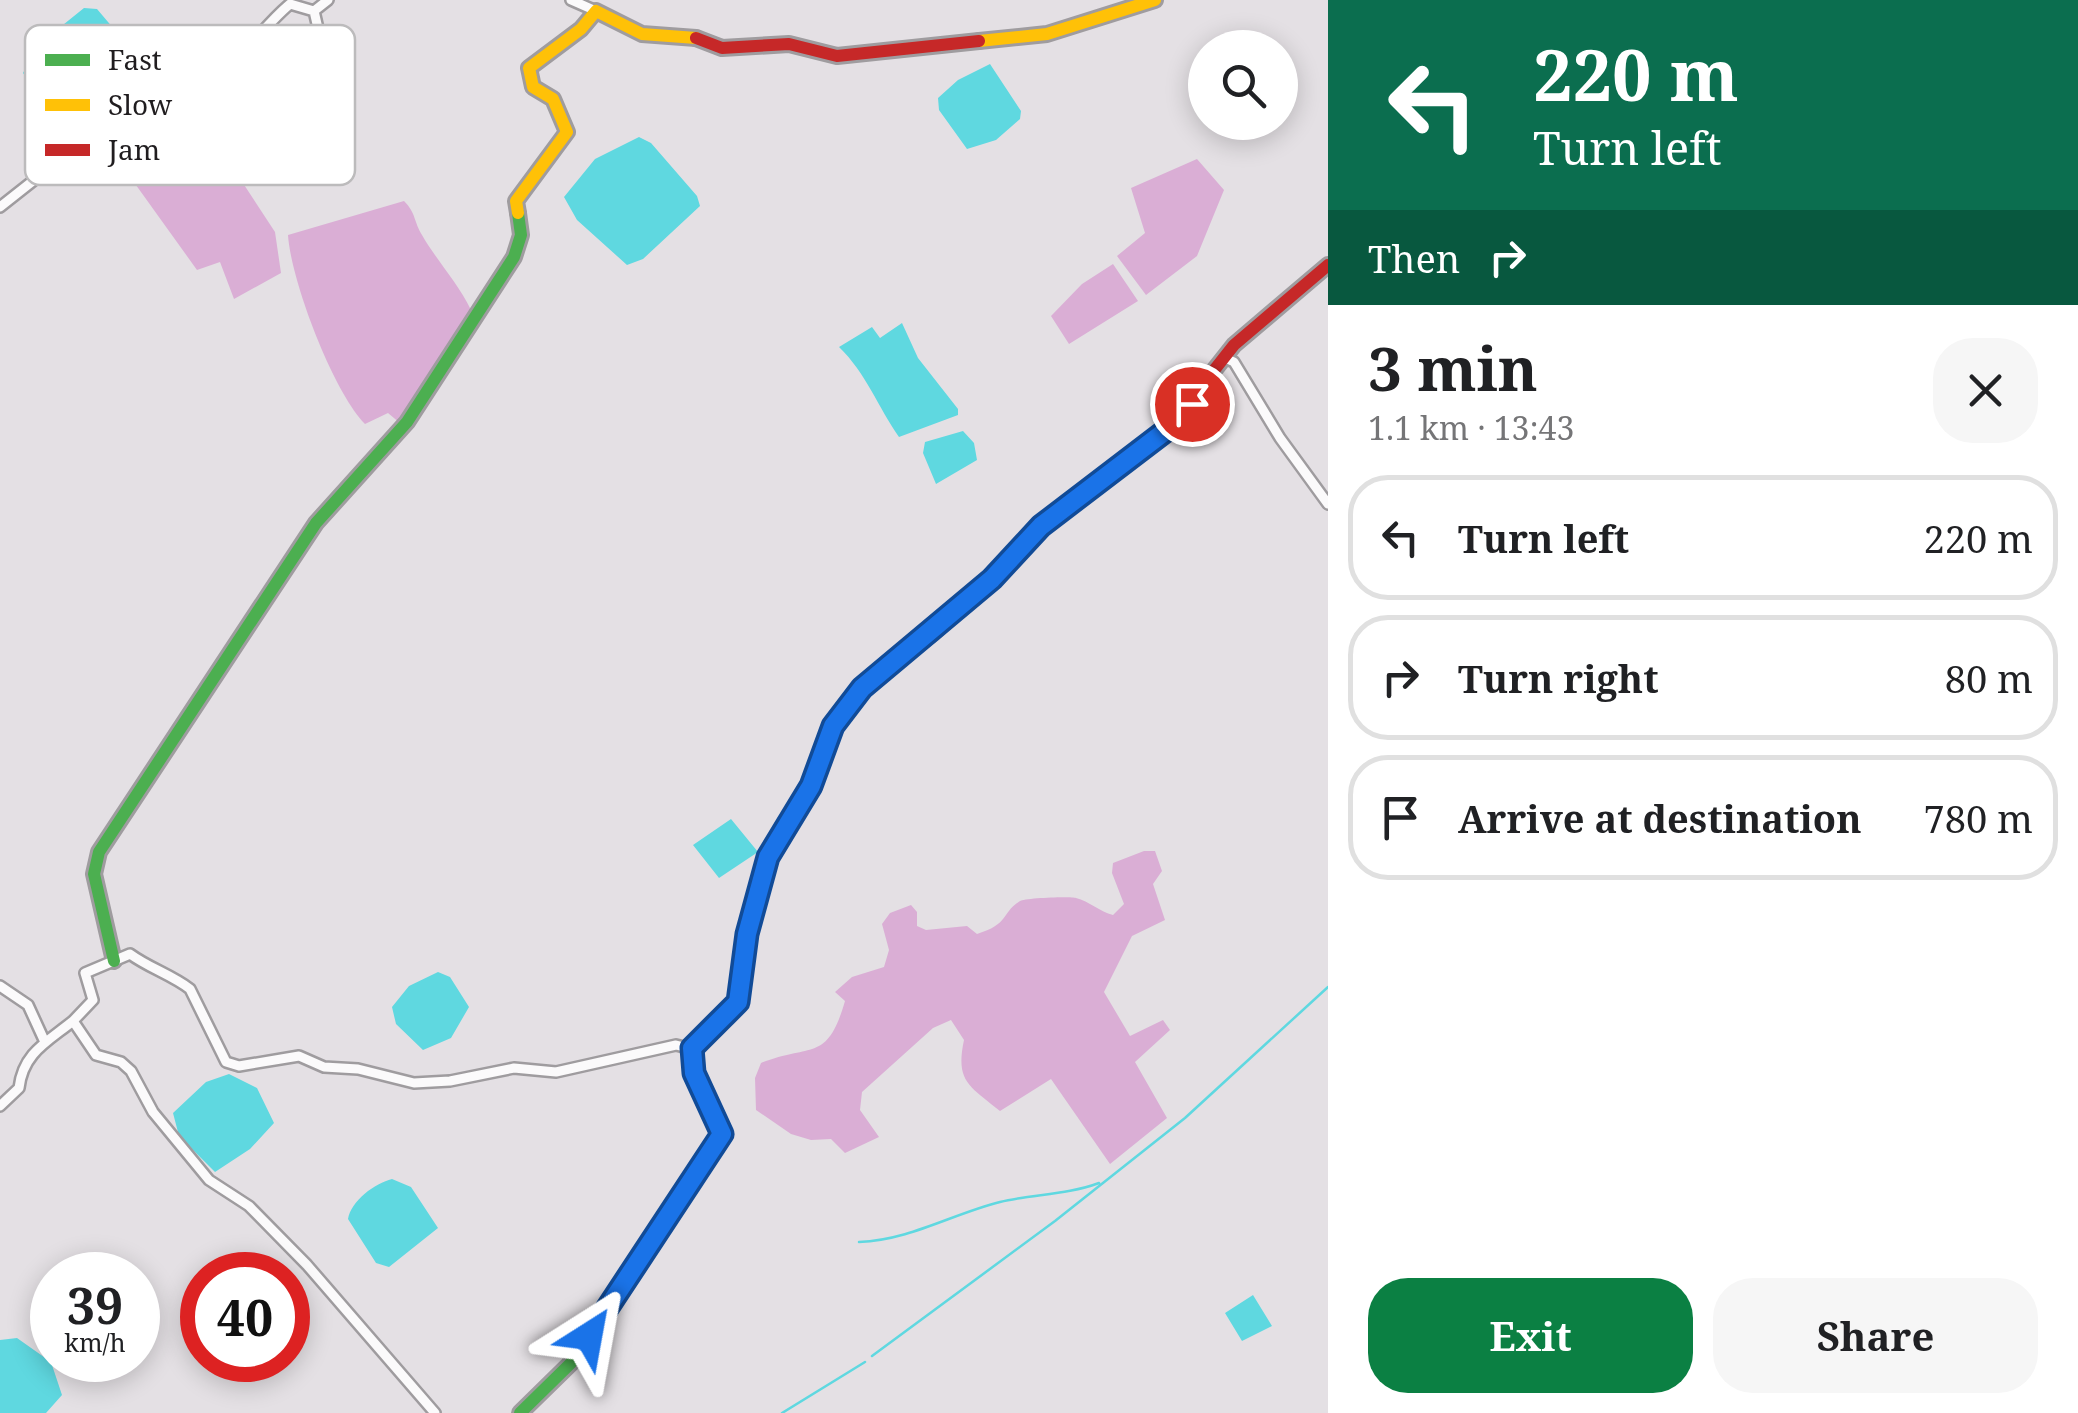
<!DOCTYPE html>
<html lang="en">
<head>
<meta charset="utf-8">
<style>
	:root { --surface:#fff; --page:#f6f6f6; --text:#202124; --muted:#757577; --line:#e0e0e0; --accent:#0b8043 }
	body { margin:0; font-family:"Noto Serif",serif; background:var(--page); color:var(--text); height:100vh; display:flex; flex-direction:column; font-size:38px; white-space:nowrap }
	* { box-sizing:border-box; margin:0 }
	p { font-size:32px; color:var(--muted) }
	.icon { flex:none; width:55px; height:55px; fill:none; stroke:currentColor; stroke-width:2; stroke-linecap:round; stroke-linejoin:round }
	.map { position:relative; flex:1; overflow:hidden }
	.panel { display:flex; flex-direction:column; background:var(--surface); width:750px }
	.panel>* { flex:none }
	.banner { background:#0b6e4f; color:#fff; overflow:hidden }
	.tools { position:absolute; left:1188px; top:30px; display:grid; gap:20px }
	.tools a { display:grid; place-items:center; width:110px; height:110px; border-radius:50%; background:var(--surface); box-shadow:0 5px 25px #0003; font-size:50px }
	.speed { position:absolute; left:30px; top:1252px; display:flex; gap:20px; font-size:50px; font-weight:700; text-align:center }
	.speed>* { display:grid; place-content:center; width:130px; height:130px; border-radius:50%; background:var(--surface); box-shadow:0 5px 25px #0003; line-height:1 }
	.speed small { font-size:25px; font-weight:400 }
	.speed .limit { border:15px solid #d22; background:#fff; color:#111 }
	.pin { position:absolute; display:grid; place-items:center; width:85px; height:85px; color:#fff; margin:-42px; border:5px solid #fff; border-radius:50%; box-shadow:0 2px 10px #0007 }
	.me { position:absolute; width:110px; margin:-55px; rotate:34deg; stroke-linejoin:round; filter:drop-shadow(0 0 8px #0008) }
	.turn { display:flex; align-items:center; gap:35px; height:210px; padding:0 40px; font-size:45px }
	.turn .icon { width:130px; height:130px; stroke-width:2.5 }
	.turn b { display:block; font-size:70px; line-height:85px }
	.then { display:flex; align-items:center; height:95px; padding:0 40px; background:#0003; gap:20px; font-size:38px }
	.round { display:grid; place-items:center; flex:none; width:105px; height:105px; border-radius:40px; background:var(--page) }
	.overview { display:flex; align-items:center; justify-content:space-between; height:170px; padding:0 40px }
	h1 { font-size:60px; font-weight:700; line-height:75px }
	.button { display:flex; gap:20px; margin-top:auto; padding:20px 40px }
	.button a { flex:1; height:115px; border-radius:40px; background:var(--accent); color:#fff; font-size:40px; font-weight:700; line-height:115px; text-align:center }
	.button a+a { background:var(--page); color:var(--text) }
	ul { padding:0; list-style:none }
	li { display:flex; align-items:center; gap:30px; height:125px; margin:0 20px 15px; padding:0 20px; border:5px solid var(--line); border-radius:40px }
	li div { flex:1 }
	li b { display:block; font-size:38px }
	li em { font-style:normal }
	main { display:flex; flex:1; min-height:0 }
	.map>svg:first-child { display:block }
	.forest { fill:#daaed5 }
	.water { fill:#5fd8e0 }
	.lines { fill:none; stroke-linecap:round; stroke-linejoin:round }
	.stream { stroke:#5fd8e0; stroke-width:2.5 }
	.street-casing { stroke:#9f9c9f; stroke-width:14 }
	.fast-casing { stroke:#9f9c9f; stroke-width:18 }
	.slow-casing { stroke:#9f9c9f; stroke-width:18 }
	.jam-casing { stroke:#9f9c9f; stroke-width:18 }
	.street { stroke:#fbfafb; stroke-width:9 }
	.fast { stroke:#4caf50; stroke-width:12 }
	.slow { stroke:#ffc107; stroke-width:12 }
	.jam { stroke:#c62828; stroke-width:12 }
	.route-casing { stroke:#114b97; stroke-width:25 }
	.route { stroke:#1a73e8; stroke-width:18 }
	.key { fill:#fff; stroke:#bcbbbc; stroke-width:2.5 }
	.key-label { font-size:28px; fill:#201d1f }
</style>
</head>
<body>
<main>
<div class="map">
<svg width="1328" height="1413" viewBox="0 0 1328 1413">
	<rect width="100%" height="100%" fill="#e4e0e4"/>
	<path class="forest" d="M197,113L275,232L281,273L234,299L220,262L197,270L118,160L124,153Z
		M1197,159L1224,190L1197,256L1146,295L1117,256L1145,233L1131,188Z
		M404,201C416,213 414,222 422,235C437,261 458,283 471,310L401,424L388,413L365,424C333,391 291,281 288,235Z
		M1113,264L1138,301L1069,344L1051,316L1082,284Z
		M1144,851H1155L1162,871L1153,884L1165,920L1132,936L1104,992L1130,1036L1163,1020L1170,1030L1135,1062L1167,1118L1110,1164L1051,1079L1000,1111C970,1086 955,1082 964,1040L951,1020L933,1028L862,1092L860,1110L879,1137L845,1153L831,1139L811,1140L791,1134L756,1110L755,1078L761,1063C812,1043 827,1063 845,1001L835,992L852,977L884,967L889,950L882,924L890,913L911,905L917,912V926L926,930L967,926L977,934C1010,924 1001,913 1020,901C1024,898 1071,896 1076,898C1089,901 1100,912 1113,915L1124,904L1112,873L1113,863Z"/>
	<path class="water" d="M84,8L97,9L125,42L141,78L72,140L23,73L38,45Z
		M990,64L1021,111L1020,119L996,140L967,149L939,110L938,98L958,80Z
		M639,137L651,143L697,196L700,206L643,259L627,265L577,220L564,197L595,159Z
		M902,323L918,358L958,409V415L899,437C878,407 866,373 839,347L872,327L880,338Z
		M963,431L974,443L977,460L936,484L923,453L925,442Z
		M731,819L758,852L719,878L693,845Z
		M438,972L450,977L469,1007L451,1038L423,1050L396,1024L392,1007L409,986Z
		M229,1074L257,1088L274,1123L250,1149L215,1172L179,1136L173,1113L206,1082Z
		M392,1179L411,1187L438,1228L389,1267L376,1263L348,1219C351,1201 375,1183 392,1179Z
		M1253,1295L1272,1326L1242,1341L1225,1313Z
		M17,1338L51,1362L62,1395L46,1413H0V1340Z"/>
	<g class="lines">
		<path class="stream" d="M859,1242C910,1240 952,1214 1000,1202C1033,1194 1067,1195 1099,1183
			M872,1356L1055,1221L1185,1118L1328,987
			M782,1413L865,1362"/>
		<g class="street-casing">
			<path id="street" d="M571,0L596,11
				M314,11L320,37C282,70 312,113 330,150
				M0,207L62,158L95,150C106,118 161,115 188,100C235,74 253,35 290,4L314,11L328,0
				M1225,358L1234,362L1280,438L1328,504
				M0,986L28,1005L44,1040
				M0,1106L19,1088C23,1053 47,1042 73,1021
				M435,1413L307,1265L249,1206L209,1180L153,1112L131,1071L121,1062L96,1055L73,1021L93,1000L85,973L130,954C149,968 172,975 190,989L226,1062L239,1066L299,1056L324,1067L358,1069L414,1083L450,1081L514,1068L556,1072L676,1045L692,1049"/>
		</g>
		<g class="fast-casing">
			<path id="fast" d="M114,961L94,874L99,852L316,523L407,422L514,257L521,235L518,213
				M520,1413L571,1363L722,1134L693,1073L692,1049L738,1002L747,934L768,857L811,786L833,725L861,687L933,633L993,579L1041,526L1171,426L1185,407"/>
		</g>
		<g class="slow-casing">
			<path id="slow" d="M979,41L1047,34L1155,0
				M518,213L516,201L567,132L553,99L533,87L529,68L581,29L596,11L642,34L696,38"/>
		</g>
		<g class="jam-casing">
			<path id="jam" d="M696,38L722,48L789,44L837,56L979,41
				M1185,407L1234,345L1328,265"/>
		</g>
		<use href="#street" class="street"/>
		<use href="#fast" class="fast"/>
		<use href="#slow" class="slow"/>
		<use href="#jam" class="jam"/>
	</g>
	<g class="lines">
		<g class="route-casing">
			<path id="route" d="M589,1336L722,1134L694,1073L692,1048L738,1002L747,934L768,857L811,786L833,726L862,688L992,579L1041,526L1172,426L1192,404"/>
		</g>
		<use href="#route" class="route"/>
	</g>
	<rect x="25" y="25" width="330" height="160" rx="15" class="key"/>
	<rect x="45" y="54" width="45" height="12" fill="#4caf50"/>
	<rect x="45" y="99" width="45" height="12" fill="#ffc107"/>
	<rect x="45" y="144" width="45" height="12" fill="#c62828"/>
	<g class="key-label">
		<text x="108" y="70">Fast</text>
		<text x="108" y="115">Slow</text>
		<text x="108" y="160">Jam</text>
	</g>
</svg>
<div class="tools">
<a><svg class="icon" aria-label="search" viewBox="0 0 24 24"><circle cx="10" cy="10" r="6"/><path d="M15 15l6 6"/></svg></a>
</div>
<div class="speed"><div>39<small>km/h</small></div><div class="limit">40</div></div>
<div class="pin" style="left:1192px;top:404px;background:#d93025"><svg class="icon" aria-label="arrive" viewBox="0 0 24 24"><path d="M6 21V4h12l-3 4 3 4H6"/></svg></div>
<svg class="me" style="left:589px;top:1336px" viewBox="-20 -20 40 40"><path d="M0-17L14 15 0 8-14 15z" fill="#1a73e8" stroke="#fff" stroke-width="4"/></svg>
</div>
<section class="panel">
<div class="banner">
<div class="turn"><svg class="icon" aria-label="left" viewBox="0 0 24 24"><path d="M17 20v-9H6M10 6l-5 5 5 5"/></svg><div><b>220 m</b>Turn left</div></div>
<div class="then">Then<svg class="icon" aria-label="right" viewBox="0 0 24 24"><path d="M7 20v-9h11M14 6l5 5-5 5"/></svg></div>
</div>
<div class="overview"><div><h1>3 min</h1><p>1.1 km · 13:43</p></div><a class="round"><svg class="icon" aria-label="close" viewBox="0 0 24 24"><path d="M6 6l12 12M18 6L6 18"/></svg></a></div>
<ul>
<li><svg class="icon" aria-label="left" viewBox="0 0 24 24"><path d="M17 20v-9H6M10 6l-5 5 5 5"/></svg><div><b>Turn left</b></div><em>220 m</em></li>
<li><svg class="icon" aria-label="right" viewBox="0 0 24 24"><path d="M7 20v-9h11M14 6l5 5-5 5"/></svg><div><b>Turn right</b></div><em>80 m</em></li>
<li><svg class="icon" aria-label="arrive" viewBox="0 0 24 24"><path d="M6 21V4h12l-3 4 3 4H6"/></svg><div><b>Arrive at destination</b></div><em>780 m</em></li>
</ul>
<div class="button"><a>Exit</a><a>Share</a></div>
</section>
</main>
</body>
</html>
